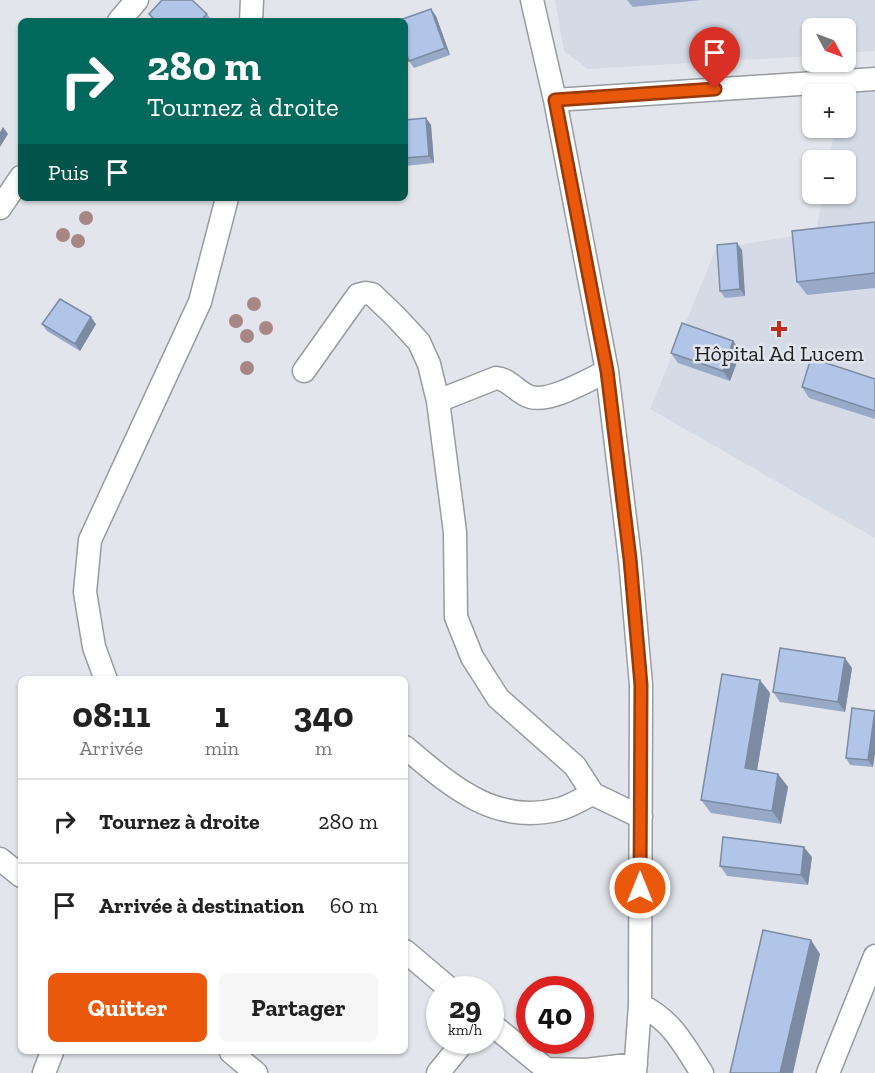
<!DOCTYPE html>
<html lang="fr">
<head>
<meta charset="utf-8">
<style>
	:root { --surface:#fff; --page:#f6f6f6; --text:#222; --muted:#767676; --line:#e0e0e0; --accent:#ea580c }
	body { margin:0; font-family:"Zilla Slab",serif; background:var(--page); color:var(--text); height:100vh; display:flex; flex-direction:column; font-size:22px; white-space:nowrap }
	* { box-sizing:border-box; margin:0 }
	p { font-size:20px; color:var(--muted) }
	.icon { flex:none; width:33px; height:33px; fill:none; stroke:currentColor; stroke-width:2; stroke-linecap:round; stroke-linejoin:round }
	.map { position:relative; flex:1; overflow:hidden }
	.sheet { position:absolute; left:18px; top:676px; width:390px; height:378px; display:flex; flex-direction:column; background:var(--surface); border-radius:9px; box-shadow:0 2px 4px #0004 }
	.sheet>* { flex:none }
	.banner { position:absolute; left:18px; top:18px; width:390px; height:183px; border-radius:9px; box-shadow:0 2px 4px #0004; background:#00695c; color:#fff; overflow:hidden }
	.needle { width:39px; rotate:131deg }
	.controls { position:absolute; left:802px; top:18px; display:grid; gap:12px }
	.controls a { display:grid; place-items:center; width:54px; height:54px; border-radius:9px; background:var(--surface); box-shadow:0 2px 4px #0004; font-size:30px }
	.speed { position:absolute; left:426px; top:976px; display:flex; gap:12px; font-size:30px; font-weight:700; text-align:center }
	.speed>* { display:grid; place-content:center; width:78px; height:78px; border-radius:50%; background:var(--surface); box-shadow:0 2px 4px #0004; line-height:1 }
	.speed small { font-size:15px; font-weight:400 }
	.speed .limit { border:9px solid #d22; background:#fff; color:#111 }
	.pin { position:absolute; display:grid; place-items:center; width:51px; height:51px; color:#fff; margin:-62px -26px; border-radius:50% 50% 50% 0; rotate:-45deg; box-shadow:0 0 6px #0007 }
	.pin .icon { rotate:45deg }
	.me { position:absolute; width:66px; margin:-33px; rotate:0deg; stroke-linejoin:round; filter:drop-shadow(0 0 4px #0008) }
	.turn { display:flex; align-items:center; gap:21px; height:126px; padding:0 30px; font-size:27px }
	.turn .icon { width:78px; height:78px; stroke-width:2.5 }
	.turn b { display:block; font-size:42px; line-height:51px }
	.then { display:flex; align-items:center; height:57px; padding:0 30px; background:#0003; gap:12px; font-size:22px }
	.eta { display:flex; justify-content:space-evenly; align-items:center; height:102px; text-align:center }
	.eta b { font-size:36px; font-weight:800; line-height:42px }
	.button { display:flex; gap:12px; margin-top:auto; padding:12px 30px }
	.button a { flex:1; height:69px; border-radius:9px; background:var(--accent); color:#fff; font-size:24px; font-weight:800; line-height:69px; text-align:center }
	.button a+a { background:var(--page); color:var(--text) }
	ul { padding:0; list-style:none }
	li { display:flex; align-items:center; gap:18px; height:84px; padding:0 30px; border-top:2px solid var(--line) }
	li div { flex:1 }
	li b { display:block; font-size:22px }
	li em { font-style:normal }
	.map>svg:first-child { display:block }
	.built { fill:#d4dbe7 }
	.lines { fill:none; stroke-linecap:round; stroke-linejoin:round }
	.minor-casing { stroke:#989ba0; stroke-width:25 }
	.minor { stroke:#fff; stroke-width:22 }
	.tree { fill:#a68785 }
	.wall { fill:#98a9c8 }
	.shaded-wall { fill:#7c8aa2 }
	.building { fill:#b1c5e8; stroke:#7c8aa2; stroke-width:1.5 }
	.route-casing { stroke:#983908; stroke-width:15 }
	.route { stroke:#ea580c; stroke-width:10 }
	.poi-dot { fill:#bc2f1f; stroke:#e2e5eb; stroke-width:2 }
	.labels { text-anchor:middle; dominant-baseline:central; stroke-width:5; stroke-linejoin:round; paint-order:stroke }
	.poi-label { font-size:22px; fill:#1c1d1f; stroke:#e2e5eb }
</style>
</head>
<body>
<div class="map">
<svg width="875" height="1073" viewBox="0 0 875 1073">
	<rect width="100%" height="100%" fill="#e2e5eb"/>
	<path class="built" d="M555,0H875V51L846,53V28H813V56L588,69L564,51Z
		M875,90V538L650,409L716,249L816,232L823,194H846V160H829L835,128H846V94L841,93Z"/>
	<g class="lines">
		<g class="minor-casing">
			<path id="minor" d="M532,0L555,100L607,371L630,559L641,685L640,1005L635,1073
				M119,21L137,0
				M251,21L252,0
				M555,100L875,79
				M0,208L21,177
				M304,371L358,295L366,293L372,294L396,317L419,342L429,364L438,401L455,532L456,617L472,657L498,698L575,766L593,794L641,817
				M438,401L496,378C509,379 516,391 528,396C547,405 588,380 607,371
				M106,680L94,647L85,592L90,540L200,302L227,198
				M405,747C451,786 495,826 560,809C571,806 583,798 593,794
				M0,859L21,876
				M405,951L451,990
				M640,1005C672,1020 683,1044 702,1073
				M490,1023L551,1073
				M231,1052L256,1073
				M546,1069L586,1070L636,1064
				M44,1073L52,1052
				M438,1073L464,1041
				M828,1073L875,956"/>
		</g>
		<use href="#minor" class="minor"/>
	</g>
	<g class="tree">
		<circle cx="86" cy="218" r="7"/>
		<circle cx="63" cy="235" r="7"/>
		<circle cx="78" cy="241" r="7"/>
		<circle cx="254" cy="304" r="7"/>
		<circle cx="236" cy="321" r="7"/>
		<circle cx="266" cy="328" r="7"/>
		<circle cx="247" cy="336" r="7"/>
		<circle cx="247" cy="368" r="7"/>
	</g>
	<path class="wall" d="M627,0H701L633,7Z
		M149,14H207L212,21H154Z
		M436,16L450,55L414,68L409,61Z
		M426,118L431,125L434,163L405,166V120Z
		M875,222V288L807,295L797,282Z
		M742,250L745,296L725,298L720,291Z
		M42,324H96L80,351L47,331Z
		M733,341L741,351L730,381L678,363L671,353Z
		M875,379V419L809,398L802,387Z
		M852,668L845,712L780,702L773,692Z
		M770,693L757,770L778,774L788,787L781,824L711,813L701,800Z
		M875,712L873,767L850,765L846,758Z
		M812,857L808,885L727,876L720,866Z"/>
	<path class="shaded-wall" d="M431,9L436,16L450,55L445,48Z
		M426,118L431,125L434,163L429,156Z
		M3,127L8,134L0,147V132Z
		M737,243L742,250L745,296L740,289Z
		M91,317L96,324L80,351L75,344Z
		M733,341L741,351L730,381L723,371Z
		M845,658L852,668L845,712L838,702Z
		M760,680L770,693L755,782L745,768Z
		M875,711V754L873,767L868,760Z
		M778,774L788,787L781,824L772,811Z
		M804,847L812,857L808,885L801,875Z
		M811,940L820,954L793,1073H780Z"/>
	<path class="building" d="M162,0H192L207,14L200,21H156L149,14Z
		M431,9L445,48L409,61L405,50V21H397Z
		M426,118L429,156L405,158V120Z
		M875,222V273L797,282L792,231Z
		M737,243L740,289L720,291L717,245Z
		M60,299L91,317L75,344L42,324Z
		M682,323L733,341L723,371L671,353Z
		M811,358L875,379V411L802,387Z
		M780,648L845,658L838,702L773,692Z
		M722,674L760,680L745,768L778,774L772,811L701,800Z
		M852,708L875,711L868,760L846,758Z
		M723,837L804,847L801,875L720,866Z
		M763,930L811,940L780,1073H730Z"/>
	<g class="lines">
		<g class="route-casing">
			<path id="route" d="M640,888L641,685L630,559L607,371L555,100L715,89"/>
		</g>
		<use href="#route" class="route"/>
	</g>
	<path class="poi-dot" d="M776 320h6v6h6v6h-6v6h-6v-6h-6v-6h6z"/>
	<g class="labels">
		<g class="poi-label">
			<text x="779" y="353">Hôpital Ad Lucem</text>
		</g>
	</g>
</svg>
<div class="controls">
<a><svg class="needle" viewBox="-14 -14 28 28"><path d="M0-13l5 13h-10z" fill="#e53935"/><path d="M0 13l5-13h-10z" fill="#767676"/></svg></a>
<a>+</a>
<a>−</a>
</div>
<div class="speed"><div>29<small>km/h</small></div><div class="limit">40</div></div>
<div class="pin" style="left:715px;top:89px;background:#d93025"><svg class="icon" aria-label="arrive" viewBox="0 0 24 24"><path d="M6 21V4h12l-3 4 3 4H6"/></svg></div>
<svg class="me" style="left:640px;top:888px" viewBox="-20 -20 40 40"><circle r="17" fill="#ea580c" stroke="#fff" stroke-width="3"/><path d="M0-11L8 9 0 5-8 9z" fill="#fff"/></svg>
<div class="banner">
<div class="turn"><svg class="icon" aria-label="right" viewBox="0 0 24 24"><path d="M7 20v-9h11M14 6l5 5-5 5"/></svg><div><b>280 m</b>Tournez à droite</div></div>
<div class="then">Puis<svg class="icon" aria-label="arrive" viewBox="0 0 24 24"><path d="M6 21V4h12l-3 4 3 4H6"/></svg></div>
</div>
<section class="sheet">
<div class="eta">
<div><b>08:11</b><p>Arrivée</p></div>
<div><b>1</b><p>min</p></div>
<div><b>340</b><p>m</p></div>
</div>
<ul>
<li><svg class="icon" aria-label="right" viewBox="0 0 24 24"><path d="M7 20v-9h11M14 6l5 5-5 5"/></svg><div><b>Tournez à droite</b></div><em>280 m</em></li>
<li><svg class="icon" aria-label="arrive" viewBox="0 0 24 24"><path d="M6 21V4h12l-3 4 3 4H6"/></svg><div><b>Arrivée à destination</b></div><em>60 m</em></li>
</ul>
<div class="button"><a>Quitter</a><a>Partager</a></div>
</section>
</div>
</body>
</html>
